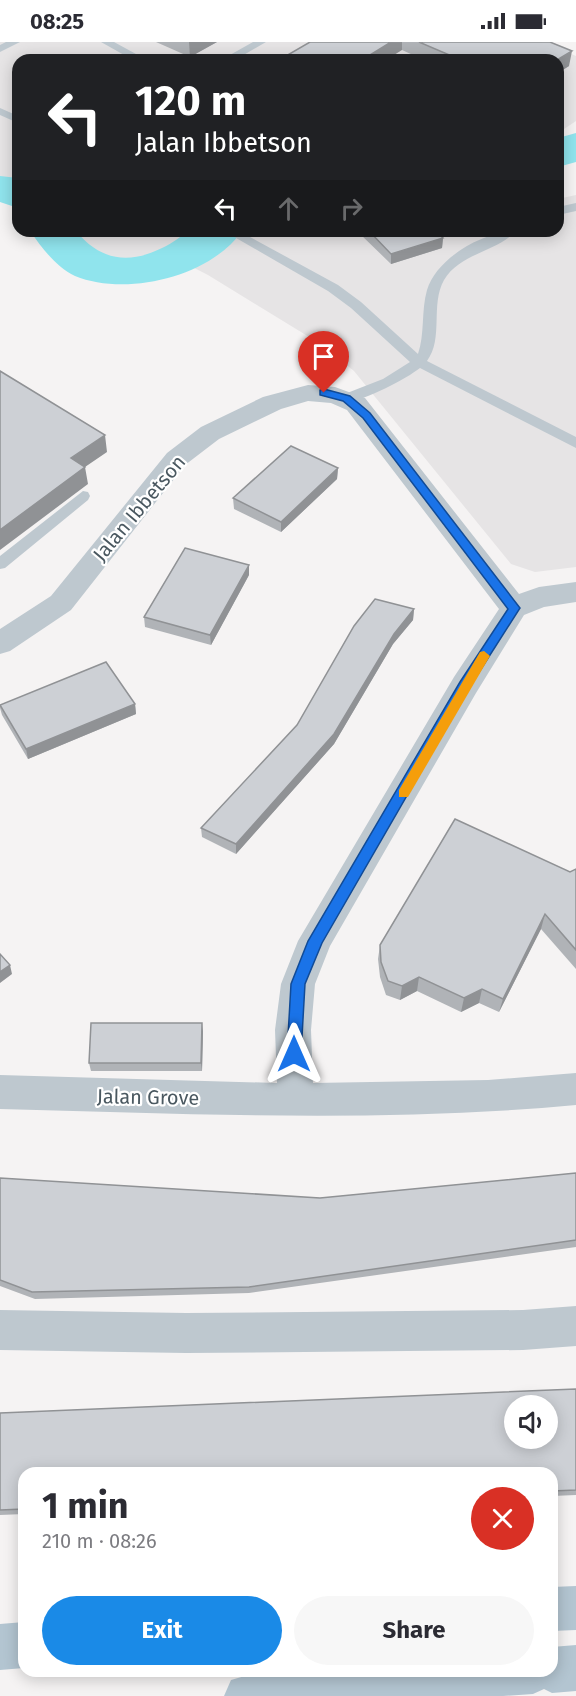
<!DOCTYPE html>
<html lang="en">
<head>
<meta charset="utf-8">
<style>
	:root { --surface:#fff; --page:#f7f7f7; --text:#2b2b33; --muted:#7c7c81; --accent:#1a8ae7 }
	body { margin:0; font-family:"Fira Sans",sans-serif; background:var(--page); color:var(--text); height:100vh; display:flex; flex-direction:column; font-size:22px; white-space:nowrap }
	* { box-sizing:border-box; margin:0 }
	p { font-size:20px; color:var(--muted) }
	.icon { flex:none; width:33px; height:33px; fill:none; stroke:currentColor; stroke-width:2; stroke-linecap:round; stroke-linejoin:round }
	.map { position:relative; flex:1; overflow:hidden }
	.details { position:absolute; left:18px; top:1425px; width:540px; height:210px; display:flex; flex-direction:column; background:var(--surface); border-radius:18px; box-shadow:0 3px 15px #0003 }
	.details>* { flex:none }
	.top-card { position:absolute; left:12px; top:12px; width:552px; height:183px; border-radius:18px; box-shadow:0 3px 15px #0003; background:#202124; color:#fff; overflow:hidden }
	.tools { position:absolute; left:504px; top:1353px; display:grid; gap:12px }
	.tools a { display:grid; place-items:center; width:54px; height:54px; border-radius:50%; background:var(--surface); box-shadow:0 3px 15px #0003; font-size:30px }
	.pin { position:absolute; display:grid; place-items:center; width:51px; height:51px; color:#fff; margin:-62px -26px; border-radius:50% 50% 50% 0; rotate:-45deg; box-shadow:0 0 6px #0007 }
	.pin .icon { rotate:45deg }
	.me { position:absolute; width:66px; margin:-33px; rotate:0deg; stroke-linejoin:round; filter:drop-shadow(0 0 4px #0008) }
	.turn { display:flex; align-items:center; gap:21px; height:126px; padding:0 24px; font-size:27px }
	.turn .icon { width:78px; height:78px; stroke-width:2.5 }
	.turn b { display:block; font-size:42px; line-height:51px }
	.lanes { display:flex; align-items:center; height:57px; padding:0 24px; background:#0003; justify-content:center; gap:30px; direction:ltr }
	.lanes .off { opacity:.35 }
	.round { display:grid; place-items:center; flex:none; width:63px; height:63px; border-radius:32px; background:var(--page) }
	.head { display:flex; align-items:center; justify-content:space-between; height:102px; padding:0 24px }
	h1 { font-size:36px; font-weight:700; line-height:45px }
	.button { display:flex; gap:12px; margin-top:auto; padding:12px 24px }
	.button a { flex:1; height:69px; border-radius:36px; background:var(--accent); color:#fff; font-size:24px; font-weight:700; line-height:69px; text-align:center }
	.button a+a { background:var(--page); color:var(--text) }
	.status { display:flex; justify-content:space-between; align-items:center; height:42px; padding:0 30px; background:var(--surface); direction:ltr }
	.status svg { height:16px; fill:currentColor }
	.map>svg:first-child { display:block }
	.education { fill:#e6e4e5 }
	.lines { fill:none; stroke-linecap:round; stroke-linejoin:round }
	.river { fill:#90e4ed; fill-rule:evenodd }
	.service { fill:#bec8cf; fill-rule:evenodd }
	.minor { fill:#bec8cf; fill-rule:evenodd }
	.primary { fill:#b3c5d1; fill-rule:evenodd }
	.wall { fill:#b0b3b7 }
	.shaded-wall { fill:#909295 }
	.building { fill:#cdd0d5; stroke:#909295; stroke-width:1.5; fill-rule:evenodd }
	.route { fill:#1a73e8; stroke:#114b97; stroke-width:1.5 }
	.slow { fill:#f59e0b }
	.labels { text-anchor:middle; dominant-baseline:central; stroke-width:4.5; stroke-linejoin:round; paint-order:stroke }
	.street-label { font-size:20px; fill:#4a5860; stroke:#fff }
</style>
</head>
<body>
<div class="status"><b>08:25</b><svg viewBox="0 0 49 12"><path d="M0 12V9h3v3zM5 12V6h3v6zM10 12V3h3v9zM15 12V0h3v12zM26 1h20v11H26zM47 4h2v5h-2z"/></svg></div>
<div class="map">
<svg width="576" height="1654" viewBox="0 0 576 1654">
	<rect width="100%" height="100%" fill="#f5f3f3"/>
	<path class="education" d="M0,0H543L576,14V79L558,91V18H18V141L0,138Z
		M576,153V525L535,530L511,522L354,329L319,301L208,233L161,209L137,219L119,222L103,216L75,189H558V157Z"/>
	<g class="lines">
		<path class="river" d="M576,91V120L558,125V96Z
			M0,134L18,136V166L0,160Z
			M30,189H76C100,218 128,223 162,206C172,202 181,193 190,190C201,185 229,189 242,189C210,235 126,255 75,234C56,225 42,206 30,189Z"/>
		<path class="service" d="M6,0H20L0,10V3Z
			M101,0H114L147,18H133Z
			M253,0H266L235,18H221Z
			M0,66L18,74V81L0,73Z
			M576,161V169L558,173V165Z
			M224,189H239L338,243L361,260L418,312C425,292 421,269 427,248C437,215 485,189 516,189C497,210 460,211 444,238C430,263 444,296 427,319L576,395V406L420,326C406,337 358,363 342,359V353L383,337L410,320L351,266L328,249Z
			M83,449L88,450L90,454L88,458L5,526L0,527V514Z"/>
		<path class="minor" d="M308,343L335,345L365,356L519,552L539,545L576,540V560L544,565L524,573L476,651L330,904L315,942L311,988L313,1041L488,1038L576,1031V1063C384,1081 192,1072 0,1067V1033L277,1041L275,988L281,942L298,899L454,635L499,567L347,368L331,361L308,359L281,367L219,397L185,423L71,568L10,609L0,612V587L51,554L167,411L201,385L263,355Z
			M576,1264V1304L523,1308L186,1311L0,1308V1268L186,1271L523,1268Z"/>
		<path class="primary" d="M576,1544V1588L552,1589V1545Z
			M24,1580V1626L0,1628V1582Z
			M576,1603V1649L552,1651L544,1647L533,1652L503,1654H224L231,1638L262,1629H552V1605Z"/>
	</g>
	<path class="wall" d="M156,0H217L190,15Z
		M310,0H550L569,24L558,31V18H424L402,8Z
		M359,189H436L443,196L442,206L391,222L359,191Z
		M338,426L337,437L281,490L234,467L233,456Z
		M249,533L211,603L145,585L144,575Z
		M414,567L413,578L393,602L334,702L236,812L202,795L201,786L297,683Z
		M135,662L136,672L28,717L2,673L0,666V663Z
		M576,827V927L541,887L499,970L479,961L461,970L417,949L400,958L386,953L380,935L378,917L380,903L570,830Z
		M203,989L202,1029H91L89,1021Z
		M576,1131V1205L249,1251L35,1257L0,1244V1136L320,1156Z
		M576,1347V1453L552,1454V1431H24V1472L0,1473V1371Z"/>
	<path class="shaded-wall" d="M189,0H217L190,15Z
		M391,0H402V8L386,18H362Z
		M572,9L569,24L558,31V18H557Z
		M443,196L442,206L391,222V212Z
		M105,393L107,410L85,425L88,442L0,508V488L71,416Z
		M338,426L337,437L281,490V480Z
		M249,523V533L211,603L210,593Z
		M414,567L413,578L393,602L334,702L236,812V802L394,592Z
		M135,662L136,672L28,717L26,707Z
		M545,872L541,887L499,970L503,957Z
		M10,923L12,932L0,941V930Z
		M419,935L417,949L400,958L402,944Z
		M482,947L479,961L461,970L464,956Z
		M202,981L203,989L202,1029L201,1021Z"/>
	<path class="building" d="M310,0H391L362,18H279Z
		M419,0H550L572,9L557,18H461Z
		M369,189H436L443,196L391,212Z
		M0,329L105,393L71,416L85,425L0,488Z
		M291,404L338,426L281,480L233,456Z
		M185,506L249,523L210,593L144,575Z
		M375,557L414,567L394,592L334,692L236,802L201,786L297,683L354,584Z
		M106,620L135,662L26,707L0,663Z
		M455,777L570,830L576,827V908L545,872L503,957L482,947L464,956L419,935L402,944L388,939L381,920L380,903Z
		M0,912L10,923L0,930Z
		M91,981H202L201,1021H89Z
		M576,1131V1198L249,1245L32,1250L0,1238V1136L320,1156Z
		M576,1347V1448L552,1449V1431H24V1467L0,1468V1371ZM514,1364H548V1396H514Z"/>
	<path class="route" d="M324,347L350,354L370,371L520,566L469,646L322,901L305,942L301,1012L294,1018L287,1012L291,942L308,899L460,640L508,567L363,376L343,359L320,353V348Z"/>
	<path class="slow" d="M484,609L490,614L408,755H399V748L480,610Z"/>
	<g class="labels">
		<g class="street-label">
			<text transform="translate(139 466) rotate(-50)">Jalan Ibbetson</text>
			<text transform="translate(148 1055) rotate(1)">Jalan Grove</text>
		</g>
	</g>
</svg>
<div class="tools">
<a><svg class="icon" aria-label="sound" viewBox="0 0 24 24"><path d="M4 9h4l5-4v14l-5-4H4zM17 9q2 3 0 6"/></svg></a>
</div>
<div class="pin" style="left:324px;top:351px;background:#d93025"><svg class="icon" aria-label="arrive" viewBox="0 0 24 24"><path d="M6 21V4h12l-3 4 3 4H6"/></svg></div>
<svg class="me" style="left:294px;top:1012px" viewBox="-20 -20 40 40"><path d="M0-17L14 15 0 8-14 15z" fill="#1a73e8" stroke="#fff" stroke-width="4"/></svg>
<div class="top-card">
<div class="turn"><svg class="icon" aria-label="left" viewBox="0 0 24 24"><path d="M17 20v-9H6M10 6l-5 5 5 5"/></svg><div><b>120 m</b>Jalan Ibbetson</div></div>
<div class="lanes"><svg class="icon" aria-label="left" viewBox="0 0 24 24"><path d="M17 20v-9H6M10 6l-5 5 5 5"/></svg><svg class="icon off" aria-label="ahead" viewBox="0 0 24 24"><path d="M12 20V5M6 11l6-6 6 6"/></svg><svg class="icon off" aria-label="right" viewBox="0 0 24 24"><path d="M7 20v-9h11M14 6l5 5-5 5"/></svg></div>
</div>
<section class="details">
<div class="head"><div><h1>1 min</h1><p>210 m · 08:26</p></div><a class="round" style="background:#d93025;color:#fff"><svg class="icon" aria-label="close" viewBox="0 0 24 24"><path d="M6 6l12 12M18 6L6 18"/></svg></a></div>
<div class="button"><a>Exit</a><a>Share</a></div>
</section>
</div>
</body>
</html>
